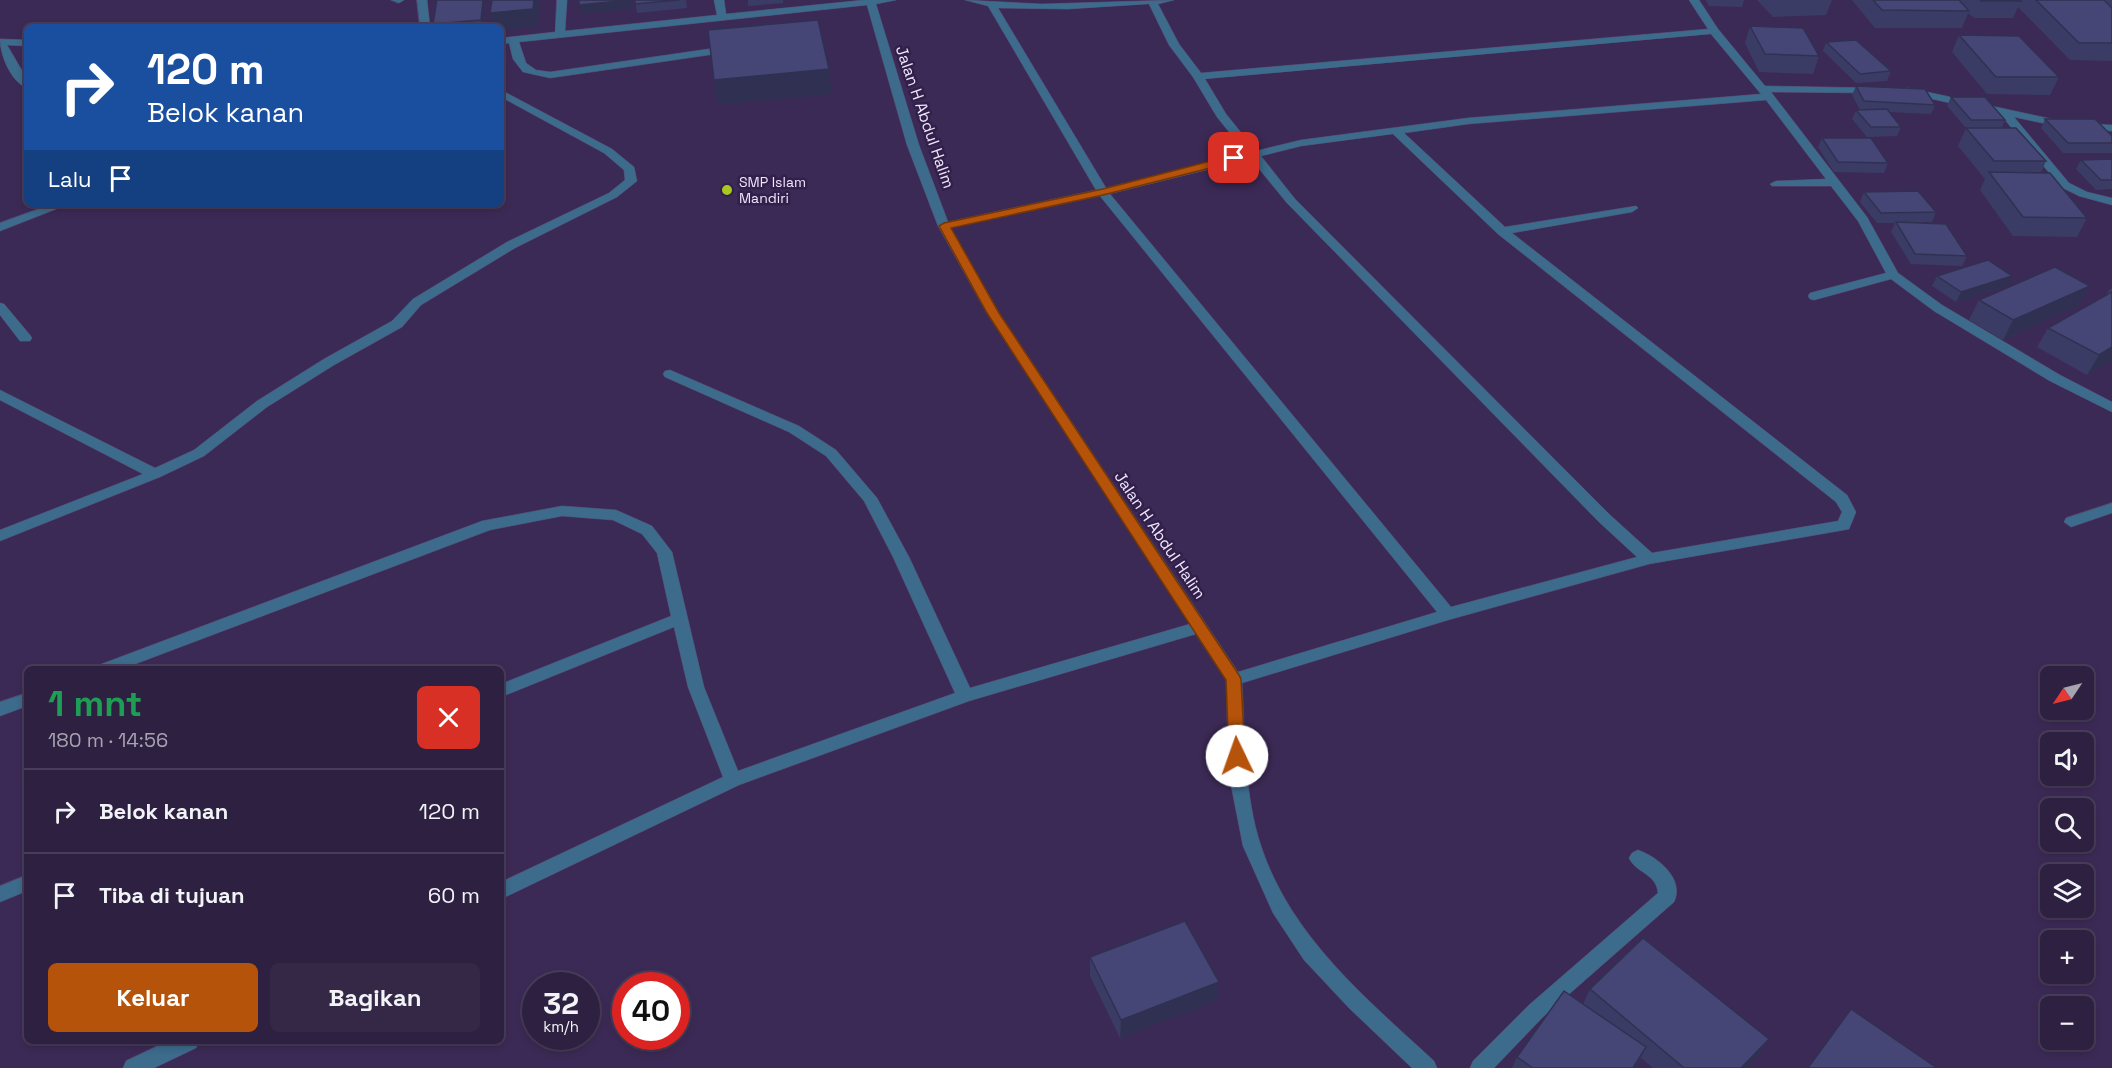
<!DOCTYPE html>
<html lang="id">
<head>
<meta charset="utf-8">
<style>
	:root { --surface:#2d2040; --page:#352847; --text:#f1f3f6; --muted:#a7a3b1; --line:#483e59; --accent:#b45309 }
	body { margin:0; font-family:"Space Grotesk",sans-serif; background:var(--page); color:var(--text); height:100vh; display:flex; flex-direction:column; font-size:22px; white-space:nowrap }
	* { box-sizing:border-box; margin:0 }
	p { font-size:20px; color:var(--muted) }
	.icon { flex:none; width:33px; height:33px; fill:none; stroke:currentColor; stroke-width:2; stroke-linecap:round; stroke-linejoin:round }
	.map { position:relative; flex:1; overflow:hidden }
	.side { position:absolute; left:24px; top:666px; width:480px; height:378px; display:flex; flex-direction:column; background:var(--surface); border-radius:9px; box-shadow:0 3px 9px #0003,0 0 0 2px var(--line) }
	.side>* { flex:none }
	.hud { position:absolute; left:24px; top:24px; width:480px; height:183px; border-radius:9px; box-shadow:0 3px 9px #0003,0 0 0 2px var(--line); background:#1a4fa0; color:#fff; overflow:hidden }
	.needle { width:39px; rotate:235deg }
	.fabs { position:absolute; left:2040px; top:666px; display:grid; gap:12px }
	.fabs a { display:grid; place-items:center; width:54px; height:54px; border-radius:9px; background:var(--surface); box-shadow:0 3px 9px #0003,0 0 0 2px var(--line); font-size:30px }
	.speed { position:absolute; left:522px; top:972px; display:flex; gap:12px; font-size:30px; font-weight:700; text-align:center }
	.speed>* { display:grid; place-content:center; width:78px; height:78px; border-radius:50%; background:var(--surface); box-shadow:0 3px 9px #0003,0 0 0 2px var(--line); line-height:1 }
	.speed small { font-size:15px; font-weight:400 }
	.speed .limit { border:9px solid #d22; background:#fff; color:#111 }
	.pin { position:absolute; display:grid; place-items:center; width:51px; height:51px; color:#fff; margin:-26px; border-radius:12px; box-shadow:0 3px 9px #0006 }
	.me { position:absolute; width:66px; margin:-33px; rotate:357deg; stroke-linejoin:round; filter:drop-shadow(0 0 4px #0008) }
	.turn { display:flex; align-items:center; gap:21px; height:126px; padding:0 24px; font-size:27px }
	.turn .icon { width:78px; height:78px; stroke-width:2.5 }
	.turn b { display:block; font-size:42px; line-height:51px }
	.then { display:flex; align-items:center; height:57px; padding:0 24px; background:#0003; gap:12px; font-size:22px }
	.round { display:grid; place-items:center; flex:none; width:63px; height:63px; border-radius:9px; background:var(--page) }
	.head { display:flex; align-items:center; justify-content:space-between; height:102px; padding:0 24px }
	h1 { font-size:36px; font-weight:600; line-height:45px; color:#1e9e55 }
	.button { display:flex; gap:12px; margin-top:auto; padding:12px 24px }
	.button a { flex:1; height:69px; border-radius:9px; background:var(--accent); color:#fff; font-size:24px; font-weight:600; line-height:69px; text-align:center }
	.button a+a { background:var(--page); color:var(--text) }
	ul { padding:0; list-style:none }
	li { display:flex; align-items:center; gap:18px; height:84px; padding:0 24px; border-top:2px solid var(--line) }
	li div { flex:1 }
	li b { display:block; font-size:22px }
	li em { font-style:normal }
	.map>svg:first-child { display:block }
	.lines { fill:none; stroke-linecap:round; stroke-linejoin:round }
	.minor-casing { stroke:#584871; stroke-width:1 }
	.minor { fill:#3d6b8c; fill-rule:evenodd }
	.wall { fill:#3b3c65 }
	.shaded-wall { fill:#303152 }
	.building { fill:#454675; stroke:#303152; stroke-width:1.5 }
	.route { fill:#b45309; stroke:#753606; stroke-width:1.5 }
	.poi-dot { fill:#a7c820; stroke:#321f4a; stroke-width:2 }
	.labels { text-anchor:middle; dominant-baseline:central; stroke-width:5; stroke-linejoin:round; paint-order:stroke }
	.far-poi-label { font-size:14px; fill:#ede6fc; stroke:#321f4a; text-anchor:start }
	.street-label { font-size:16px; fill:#ede6fc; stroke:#321f4a }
</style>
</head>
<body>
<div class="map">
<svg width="2112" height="1068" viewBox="0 0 2112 1068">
	<rect width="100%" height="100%" fill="#3c2a56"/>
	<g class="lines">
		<g class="minor-casing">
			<path id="minor" d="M391,0H404L399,3Z
				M417,0H427L430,27H420Z
				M557,0H567L565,31L717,15L714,0H724L726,14L864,0H896L876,4L919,145L948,222L1096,190L988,6L965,0L1042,4L1174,0L1158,4L1179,44L1201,73L1708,29L1689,0H1699L1718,29L1765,86L1877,88L1878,90L1873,93L1771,92L1867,217L1898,273L1942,305L2060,375L2112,402V412L2050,381L1934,311L1891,279L1814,300L1810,299L1808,296L1810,293L1886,273L1858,221L1831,186H1772L1770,184L1776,181L1826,179L1766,100L1468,124L1404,133L1505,227L1636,206L1638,208L1632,212L1512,233L1847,495L1856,512L1849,529L1844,530L1649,564L1448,620L1242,683C1245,736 1244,795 1261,846C1291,937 1367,999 1434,1061L1437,1068H1412L1349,1008L1304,960L1273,913L1243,846L1229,775L1226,680L1196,634L969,701L739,785L501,899V882L723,777L688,687L674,627L501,697V684L671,616L657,553L642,534L613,520L562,516L490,530L122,669H97L99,665L482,521L562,506L616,510L652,526L672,552L704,687L738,771L955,693L893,557L864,501L826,456L789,432L665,377L663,374L665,371L670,370L799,426L836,450L877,498L909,557L970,688L1190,624L987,313L938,226L907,145L867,5L519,42L526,63L536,70L550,72L729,46L734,49L729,52L550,78L523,72L513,59L509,43L501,44V38L555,32ZM1149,4L1169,45L1193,77L1217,117L1246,153L1106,188L998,8L1068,9ZM1711,34L1761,94L1468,118L1301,140L1256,151L1226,114L1205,79ZM1393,134L1498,234L1836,502L1842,512L1838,521L1652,553L1609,514L1295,199L1261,156L1301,146ZM1251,159L1287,203L1599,522L1637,557L1451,607L1110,194ZM1100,196L1437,612L1238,672L999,313L951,228Z
				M0,39L27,40V46L7,45L27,79V88C11,82 0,55 0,39Z
				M1909,88L2070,123L2112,125V131L2070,129L2014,117L2069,183L2087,192L2112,198V205L2079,196L2061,187L2000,114L1905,93V89Z
				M501,90L612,149L634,167L637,181L617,197L515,248L421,305L402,327L334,365L267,407L204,456L160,477L0,541V530L143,474L0,400V390L155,468L194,450L257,401L324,359L392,321L413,299L507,242L609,193L625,180L624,170L604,153L501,97Z
				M52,204H69L0,231V223Z
				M0,303L4,304L30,335L32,338L30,341H20L0,315Z
				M2112,503V513L2071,527L2064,522L2066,518Z
				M27,693V706L0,716V702Z
				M1638,850C1658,857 1685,879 1674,902L1543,1017L1494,1068H1470L1473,1061L1529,1005L1658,893C1657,874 1636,873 1629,858L1632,853Z
				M27,875V891L0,902V886Z
				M168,1041H199L196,1048L154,1068H123L126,1061Z"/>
		</g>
		<use href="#minor" class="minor"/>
	</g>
	<path class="wall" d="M635,0H686L687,8L637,13Z
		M748,0H783V3L748,6Z
		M1706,0H1744L1742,7L1709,6Z
		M1757,0H1832L1826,15L1773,17Z
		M1852,0H2112V61L2070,60L2018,7L2013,18H1974L1968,13L1962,28H1875Z
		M486,4L484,27H434L433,24Z
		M1750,26L1819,56L1813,74L1759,72L1745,43Z
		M1959,35L2059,77L2050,95L1987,94L1952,52Z
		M1826,42L1891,71L1887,81L1856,83L1823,51Z
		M1856,86L1935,105L1931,114L1889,112L1901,127L1897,136L1867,137L1852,119L1856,110H1860L1852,95Z
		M1951,97L2005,120L2002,128L2046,161L2041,173L2087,218L2077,237L2013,236L1980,190L1985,179L1958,146L1966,128L1947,106Z
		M2045,119L2112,136V153H2063L2041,128Z
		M1822,138L1888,163L1884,173L1834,172L1818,147Z
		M2112,159V189L2096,190L2076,169L2081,160Z
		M1864,192L1936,212L1932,222H1909L1967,256L1962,266L1911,264L1891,232L1895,223H1877L1860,202Z
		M1937,276L2007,286L1956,302L1932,286Z
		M2112,288V360L2087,375L2037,347L2048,328L2106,295L2109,290Z
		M1979,300L2079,305L2003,340L1969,320Z
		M1090,957L1216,1001L1120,1038L1090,976Z
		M1590,989L1769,1039L1757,1057L1746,1068H1653L1641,1058L1635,1068H1512L1517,1057L1583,1004Z"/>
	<path class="shaded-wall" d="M483,0H485L486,4L484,27H483L481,20Z
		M534,0H540L538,27L501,30V27H494L490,13Z
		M632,0V9L581,14L579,5Z
		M829,69L832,94L718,105L714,80Z
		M2012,276L2007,286L1956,302L1961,292Z
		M2090,286L2079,305L2003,340L2013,320Z
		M2112,347V360L2087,375L2099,355Z
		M1219,982L1216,1001L1120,1038L1121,1020Z
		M1769,1039L1757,1057L1746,1068H1741Z
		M1646,1047L1635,1068H1633Z"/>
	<path class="building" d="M437,0H483L481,20L433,24Z
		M492,0H534L533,9L490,13Z
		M579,0H630L579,5Z
		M635,0H679L635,4Z
		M1873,0H1959L1969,11L1882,10Z
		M1980,0H2020L2021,1H1981Z
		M2036,0H2104L2112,8V43H2079Z
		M818,20L829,69L714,80L708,30Z
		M1750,26L1803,28L1819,56L1765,54Z
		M1959,35L2019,36L2059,77H1996Z
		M1856,40L1891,71L1860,74L1826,42Z
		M1856,86L1925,89L1935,105L1864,101Z
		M1951,97H1985L2005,120H1971Z
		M1887,109L1901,127H1871L1856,110Z
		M2045,119H2095L2112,136V143H2068Z
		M1966,128H2016L2046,161H1994Z
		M1822,138H1871L1888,163L1838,162Z
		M2112,159V180H2101L2081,160Z
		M1989,172L2050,173L2087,218L2023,217Z
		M1918,191L1936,212L1881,213L1864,192Z
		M1896,222L1946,224L1967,256L1915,254Z
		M1988,260L2012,276L1961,292L1937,276Z
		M2055,267L2090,286L2013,320L1979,300Z
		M2112,292V347L2099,355L2048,328Z
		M1185,921L1219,982L1121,1020L1090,957Z
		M1643,938L1769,1039L1741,1068H1684L1590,989Z
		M1564,991L1646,1047L1633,1068H1533L1517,1057Z
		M1851,1009L1937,1068H1808Z"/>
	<path class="route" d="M1234,155L1239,158L1238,161L1103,195L951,228L999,313L1239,675L1241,679L1245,756L1243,760L1237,762L1231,760L1229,756L1226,680L987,313L939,226L944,223L1103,189Z"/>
	<circle class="poi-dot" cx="727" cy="190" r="6"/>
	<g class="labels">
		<g class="far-poi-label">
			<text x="739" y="182">SMP Islam<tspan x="739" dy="16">Mandiri</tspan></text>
		</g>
		<g class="street-label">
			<text transform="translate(925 117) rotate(71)">Jalan H Abdul Halim</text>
			<text transform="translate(1160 535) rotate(56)">Jalan H Abdul Halim</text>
		</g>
	</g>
</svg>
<div class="fabs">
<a><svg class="needle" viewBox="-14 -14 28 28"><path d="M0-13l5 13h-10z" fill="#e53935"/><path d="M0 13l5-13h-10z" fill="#a7a3b1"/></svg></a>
<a><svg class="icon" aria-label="sound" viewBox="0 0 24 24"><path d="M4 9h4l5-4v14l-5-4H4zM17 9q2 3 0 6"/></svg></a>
<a><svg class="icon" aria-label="search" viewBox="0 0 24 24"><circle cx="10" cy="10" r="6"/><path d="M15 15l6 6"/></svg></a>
<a><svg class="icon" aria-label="layers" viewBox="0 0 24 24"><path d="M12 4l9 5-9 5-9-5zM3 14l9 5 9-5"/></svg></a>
<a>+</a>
<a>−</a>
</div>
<div class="speed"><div>32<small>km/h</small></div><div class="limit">40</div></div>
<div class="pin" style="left:1234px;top:158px;background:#d93025"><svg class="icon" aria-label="arrive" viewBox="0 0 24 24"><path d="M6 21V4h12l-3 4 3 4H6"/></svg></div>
<svg class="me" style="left:1237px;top:756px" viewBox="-20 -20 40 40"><circle r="19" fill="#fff"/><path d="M0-13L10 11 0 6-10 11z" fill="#b45309"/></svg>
<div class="hud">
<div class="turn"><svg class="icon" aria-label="right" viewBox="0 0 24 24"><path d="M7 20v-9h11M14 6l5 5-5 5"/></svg><div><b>120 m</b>Belok kanan</div></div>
<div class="then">Lalu<svg class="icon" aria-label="arrive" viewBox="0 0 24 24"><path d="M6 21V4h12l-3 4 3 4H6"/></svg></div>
</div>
<section class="side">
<div class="head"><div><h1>1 mnt</h1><p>180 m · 14:56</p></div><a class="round" style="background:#d93025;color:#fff"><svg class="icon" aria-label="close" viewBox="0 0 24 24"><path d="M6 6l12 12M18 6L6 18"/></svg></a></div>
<ul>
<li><svg class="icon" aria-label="right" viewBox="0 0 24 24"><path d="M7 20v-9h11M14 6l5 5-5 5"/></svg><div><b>Belok kanan</b></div><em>120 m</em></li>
<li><svg class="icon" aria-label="arrive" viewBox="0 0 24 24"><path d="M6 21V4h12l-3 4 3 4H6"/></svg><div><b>Tiba di tujuan</b></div><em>60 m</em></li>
</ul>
<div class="button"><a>Keluar</a><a>Bagikan</a></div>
</section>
</div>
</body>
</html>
